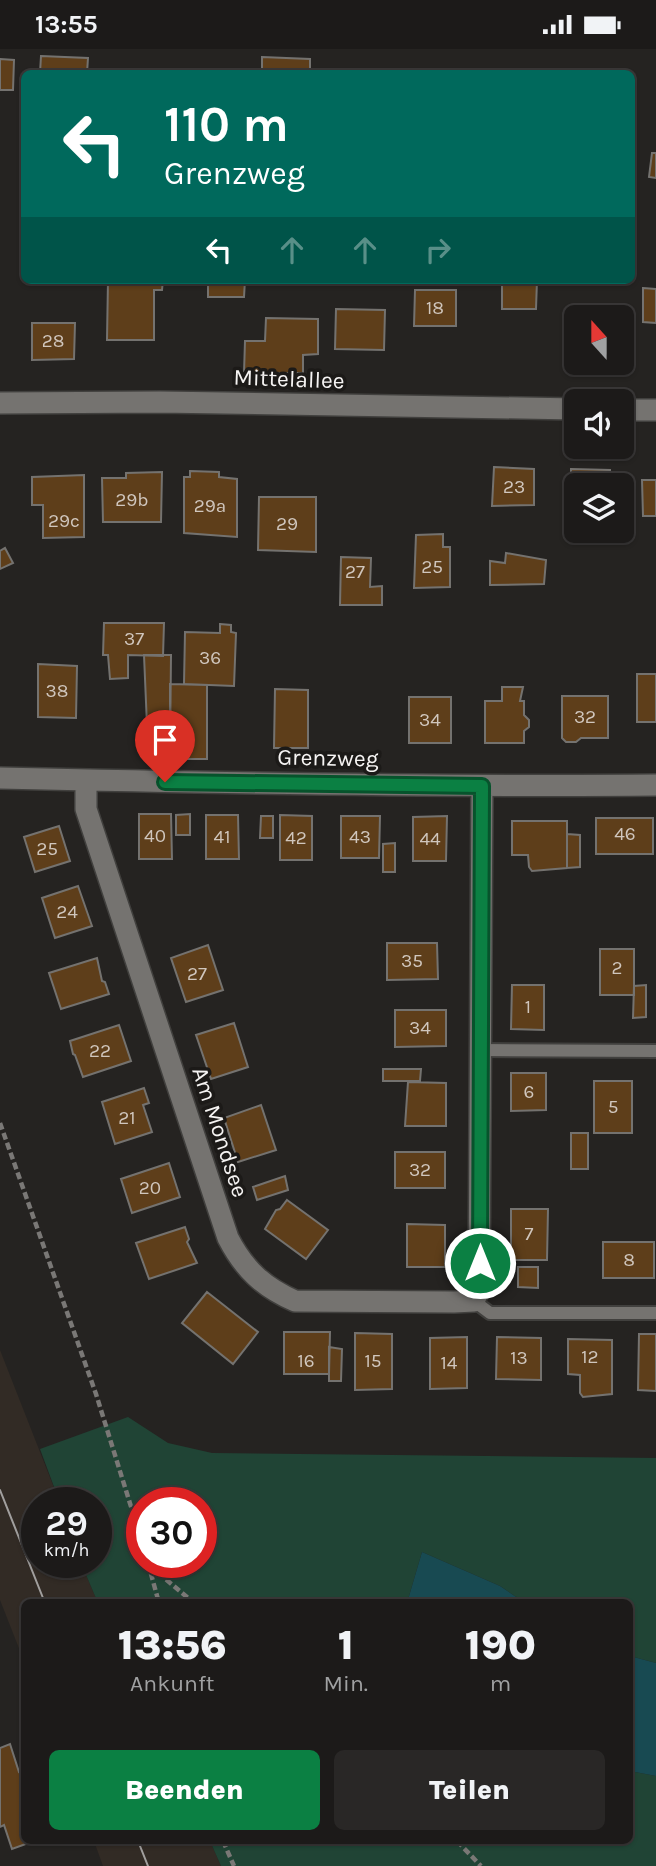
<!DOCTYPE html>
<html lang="de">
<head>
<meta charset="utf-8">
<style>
	:root { --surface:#1c1a19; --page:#292726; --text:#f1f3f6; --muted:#a0a1a2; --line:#3a3838; --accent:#0b8043 }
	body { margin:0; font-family:Karla,sans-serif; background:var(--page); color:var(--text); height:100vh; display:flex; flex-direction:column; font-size:26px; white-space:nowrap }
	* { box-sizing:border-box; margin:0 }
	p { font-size:23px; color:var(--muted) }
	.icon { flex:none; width:38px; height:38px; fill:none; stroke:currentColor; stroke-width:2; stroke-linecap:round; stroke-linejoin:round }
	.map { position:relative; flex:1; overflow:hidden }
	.drawer { position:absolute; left:21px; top:1550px; width:612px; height:245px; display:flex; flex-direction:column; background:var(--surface); border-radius:10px; box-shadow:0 2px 5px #0004,0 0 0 2px var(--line) }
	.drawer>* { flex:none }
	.banner { position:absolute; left:21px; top:21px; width:614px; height:214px; border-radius:10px; box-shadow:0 2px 5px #0004,0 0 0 2px var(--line); background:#00695c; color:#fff; overflow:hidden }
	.needle { width:46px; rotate:339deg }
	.buttons { position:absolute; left:564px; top:256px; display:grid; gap:14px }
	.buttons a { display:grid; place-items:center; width:70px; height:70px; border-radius:10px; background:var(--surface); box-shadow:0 2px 5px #0004,0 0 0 2px var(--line); font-size:35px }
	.speed { position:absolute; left:21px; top:1438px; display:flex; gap:14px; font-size:35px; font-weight:700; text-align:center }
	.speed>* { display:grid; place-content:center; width:91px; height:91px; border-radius:50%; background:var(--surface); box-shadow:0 2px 5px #0004,0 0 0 2px var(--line); line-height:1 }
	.speed small { font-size:18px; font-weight:400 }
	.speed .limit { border:10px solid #d22; background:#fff; color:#111 }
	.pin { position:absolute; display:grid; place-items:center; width:60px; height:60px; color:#fff; margin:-72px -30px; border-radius:50% 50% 50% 0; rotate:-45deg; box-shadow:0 0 7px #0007 }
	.pin .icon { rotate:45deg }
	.me { position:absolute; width:77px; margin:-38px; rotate:0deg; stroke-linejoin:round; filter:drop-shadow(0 0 5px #0008) }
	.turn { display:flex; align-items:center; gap:24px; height:147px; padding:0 28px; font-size:32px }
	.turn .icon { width:91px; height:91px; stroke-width:2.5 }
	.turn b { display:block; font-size:49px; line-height:60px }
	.lanes { display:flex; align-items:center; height:66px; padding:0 28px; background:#0003; justify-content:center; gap:35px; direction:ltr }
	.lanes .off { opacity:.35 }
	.eta { display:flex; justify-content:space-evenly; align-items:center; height:119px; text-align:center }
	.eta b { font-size:42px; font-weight:800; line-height:49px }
	.cta { display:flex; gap:14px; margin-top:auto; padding:14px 28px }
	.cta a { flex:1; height:80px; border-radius:10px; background:var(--accent); color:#fff; font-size:28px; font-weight:800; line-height:80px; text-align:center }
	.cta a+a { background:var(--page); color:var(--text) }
	.status { display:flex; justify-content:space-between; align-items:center; height:49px; padding:0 35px; background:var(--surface); direction:ltr }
	.status svg { height:19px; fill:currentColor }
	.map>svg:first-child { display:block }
	.built { fill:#322b25 }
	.green { fill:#204435; fill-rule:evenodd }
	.water { fill:#184a52 }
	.building { fill:#5e3e1a; stroke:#74726f; stroke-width:2 }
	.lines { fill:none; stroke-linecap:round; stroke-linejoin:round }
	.service-casing { stroke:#41403e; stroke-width:16 }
	.minor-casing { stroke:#41403e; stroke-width:24 }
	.path { stroke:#7a7876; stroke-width:4.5; stroke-dasharray:7 3.5; stroke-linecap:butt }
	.service { stroke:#757370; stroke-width:12 }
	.minor { stroke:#757370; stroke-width:21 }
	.tram { stroke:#a19f9e; stroke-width:2 }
	.route-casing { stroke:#07532c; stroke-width:18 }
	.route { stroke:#0b8043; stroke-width:12 }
	.labels { text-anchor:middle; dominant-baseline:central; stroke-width:7; stroke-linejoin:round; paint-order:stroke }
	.number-label { font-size:19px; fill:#d0c6bd }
	.street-label { font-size:23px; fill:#f6f4f3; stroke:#1c1a18 }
</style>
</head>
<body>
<div class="status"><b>13:55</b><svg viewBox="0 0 49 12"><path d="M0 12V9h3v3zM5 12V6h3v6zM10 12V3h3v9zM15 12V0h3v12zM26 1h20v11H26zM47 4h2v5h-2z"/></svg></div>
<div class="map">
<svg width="656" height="1817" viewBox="0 0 656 1817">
	<rect width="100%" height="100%" fill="#252321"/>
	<path class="built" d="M0,1301L60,1454H37V1514H81L98,1554H24V1612L0,1551Z
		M94,1792H210L221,1817H103Z"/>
	<path class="green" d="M128,1368L168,1394L212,1404L656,1409V1614L630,1607V1554H525L500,1537L422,1503L407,1554H98L81,1514H96V1454H60L40,1400ZM142,1454H201V1514H142Z
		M630,1722L656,1727V1817H221L210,1792H630Z"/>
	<path class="water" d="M422,1503L500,1537L525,1554H407Z
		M630,1607L656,1614V1727L630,1722Z"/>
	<path class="building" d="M41,7L88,9L87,24H40Z
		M262,8L310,10V24H262Z
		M0,10L14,11L13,41H0Z
		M652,104H656V129L649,128Z
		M108,231H163L162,241H154V291H107Z
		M189,231H245L244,248H208V233H189Z
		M502,231H537L536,260H502Z
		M643,239L656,240V274L643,273Z
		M415,241H456V277H414Z
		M611,258V268H576V310H572L571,259Z
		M336,260L385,261L384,301L335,300Z
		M266,269L318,270V305L303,306V324H244L245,292H265Z
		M32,274H75L74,310L32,311Z
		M494,418L534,420V456L492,457Z
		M571,420L610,421L609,436H576V472H570Z
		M190,422L219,423V428L237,430V488L184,484V428H190Z
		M162,423L161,473H103L102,429H126V424Z
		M84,426V488L43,489V456H32V428Z
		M642,431H656V467H643Z
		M259,448H316V503L258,501Z
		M443,485V498H450V538L414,539L416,486Z
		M5,499L13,514L0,520V502Z
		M506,504L546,511L544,535L490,536V512L505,514Z
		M341,508L371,509L370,538L382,537V556H340Z
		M104,574H164L163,607L128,606V629L110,630L108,606H103Z
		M220,575L231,576V583L236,584L234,637L184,635L185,583L220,584Z
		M144,606H171L170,701L148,700Z
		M38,615L77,617L76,669L38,668Z
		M637,625H656V673H637Z
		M170,635L207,636V710H170Z
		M502,638H523L520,652H524V666L529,671V678L524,682V694H485V652H502Z
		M275,640L308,641V699H274Z
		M562,647H608V689H581L576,693H566L562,689Z
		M409,648H451V694H409Z
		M139,765H171L172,810H139Z
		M190,765V786H176V766Z
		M206,766H238L239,810H206Z
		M280,766L312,767V811H280Z
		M261,767H273V789H260Z
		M341,767H380L379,809H341Z
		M447,767L446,812H413V768Z
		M596,769H653V805H596Z
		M512,772H567V819L532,822L529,818L528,806H512Z
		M59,777L70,812L35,823L24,788Z
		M567,785L580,786V818L567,819Z
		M395,794V823H383V795Z
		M78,837L92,877L55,889L42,849Z
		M387,894H437L438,930L387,931Z
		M208,896L223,941L186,953L171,909Z
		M600,900H634V946H600Z
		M97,909L102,932L105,933L109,945L61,960L49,924Z
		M512,936H544V981L511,980Z
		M646,936V968L633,969L634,937Z
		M395,961H446V997L395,998Z
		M234,974L248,1018L211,1030L196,986Z
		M119,976L131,1012L83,1028L75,1006L73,1005L70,992Z
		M383,1020H421L420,1032H383Z
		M511,1024H546V1061L511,1062Z
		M594,1032H632V1084H594Z
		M408,1033L446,1034V1077H405Z
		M144,1039L149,1054L143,1056L152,1083L115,1095L102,1053Z
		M261,1056L276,1101L238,1113L224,1069Z
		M571,1084H588V1120H571Z
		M395,1103H445V1139H395Z
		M169,1114L180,1148L132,1164L121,1130Z
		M285,1127L288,1141L257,1151L253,1138Z
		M287,1151L328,1181L306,1210L265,1180L276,1161L280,1160Z
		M511,1160H548L547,1211H511Z
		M407,1175L445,1176V1218H407Z
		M185,1178L189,1190L187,1193L197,1214L149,1230L136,1194Z
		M603,1193H654V1229H603Z
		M518,1218H538V1239L518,1238Z
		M207,1243L258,1283L233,1315L182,1274Z
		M284,1283H330L329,1325H284Z
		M355,1284L392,1285V1340L355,1341Z
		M639,1285H656V1342L638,1341Z
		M467,1288V1339L430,1340V1289Z
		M497,1288L541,1289V1331L496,1330Z
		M568,1290L612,1291V1345L583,1348L580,1344V1326L568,1325Z
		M329,1298L342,1300L341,1332H329Z
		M10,1695L19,1723L24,1722V1792H34L12,1800L4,1776L0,1778V1699Z"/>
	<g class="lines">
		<g class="service-casing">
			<path id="service" d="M481,1001L656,1002
				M474,1252L490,1264H656"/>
		</g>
		<g class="minor-casing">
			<path id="minor" d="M0,354L160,353L576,360
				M621,361H656
				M0,729C219,734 437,738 656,736
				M86,732V760L228,1189C244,1220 263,1238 295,1252L454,1253L474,1252L479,1241L482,737"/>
		</g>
		<path class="path" d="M0,1074L96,1345L142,1493
			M148,1514L159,1554
			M150,1517L194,1554
			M223,1792L234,1817
			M457,1792L481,1817"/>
		<use href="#service" class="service"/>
		<use href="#minor" class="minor"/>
		<path class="tram" d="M0,1441L45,1554
			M138,1792L148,1817"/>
	</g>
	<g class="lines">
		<g class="route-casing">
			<path id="route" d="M165,733L482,737L480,1214"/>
		</g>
		<use href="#route" class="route"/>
	</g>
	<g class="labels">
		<g class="number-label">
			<text x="435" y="259">18</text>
			<text x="53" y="292">28</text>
			<text x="514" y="438">23</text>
			<text x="132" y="451">29b</text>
			<text x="210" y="457">29a</text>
			<text x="64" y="472">29c</text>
			<text x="287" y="475">29</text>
			<text x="432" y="518">25</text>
			<text x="355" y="523">27</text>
			<text x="134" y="590">37</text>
			<text x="210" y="609">36</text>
			<text x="57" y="642">38</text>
			<text x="585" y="668">32</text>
			<text x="430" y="671">34</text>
			<text x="625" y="785">46</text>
			<text x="155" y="787">40</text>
			<text x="222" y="788">41</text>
			<text x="360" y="788">43</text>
			<text x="296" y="789">42</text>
			<text x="430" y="790">44</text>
			<text x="47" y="800">25</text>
			<text x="67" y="863">24</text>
			<text x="412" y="912">35</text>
			<text x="617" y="919">2</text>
			<text x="197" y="925">27</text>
			<text x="528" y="958">1</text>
			<text x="420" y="979">34</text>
			<text x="100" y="1002">22</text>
			<text x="529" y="1043">6</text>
			<text x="613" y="1058">5</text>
			<text x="127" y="1069">21</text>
			<text x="420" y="1121">32</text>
			<text x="150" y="1139">20</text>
			<text x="529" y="1185">7</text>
			<text x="629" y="1211">8</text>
			<text x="590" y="1308">12</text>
			<text x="519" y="1309">13</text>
			<text x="306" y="1312">16</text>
			<text x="373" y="1312">15</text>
			<text x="449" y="1314">14</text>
		</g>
		<g class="street-label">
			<text transform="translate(289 330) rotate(2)">Mittelallee</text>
			<text transform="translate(328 709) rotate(1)">Grenzweg</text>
			<text transform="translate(220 1083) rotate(72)">Am Mondsee</text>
		</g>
	</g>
</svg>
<div class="buttons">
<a><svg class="needle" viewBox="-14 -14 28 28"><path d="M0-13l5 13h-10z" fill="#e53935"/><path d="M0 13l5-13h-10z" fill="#a0a1a2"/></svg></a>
<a><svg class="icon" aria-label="sound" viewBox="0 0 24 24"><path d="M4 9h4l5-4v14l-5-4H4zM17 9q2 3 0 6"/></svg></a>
<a><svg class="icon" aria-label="layers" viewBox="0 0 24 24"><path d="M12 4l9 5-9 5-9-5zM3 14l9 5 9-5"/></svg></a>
</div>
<div class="speed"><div>29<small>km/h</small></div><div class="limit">30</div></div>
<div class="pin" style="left:165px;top:733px;background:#d93025"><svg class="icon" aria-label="arrive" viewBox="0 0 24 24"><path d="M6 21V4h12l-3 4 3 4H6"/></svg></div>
<svg class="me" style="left:480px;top:1214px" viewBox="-20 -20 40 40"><circle r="17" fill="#0b8043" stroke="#fff" stroke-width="3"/><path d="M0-11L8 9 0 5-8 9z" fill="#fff"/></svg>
<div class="banner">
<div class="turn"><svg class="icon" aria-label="left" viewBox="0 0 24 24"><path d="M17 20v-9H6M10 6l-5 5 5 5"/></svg><div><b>110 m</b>Grenzweg</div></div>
<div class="lanes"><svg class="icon" aria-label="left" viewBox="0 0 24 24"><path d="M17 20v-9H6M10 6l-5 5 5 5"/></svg><svg class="icon off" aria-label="ahead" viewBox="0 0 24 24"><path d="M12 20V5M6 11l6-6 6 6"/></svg><svg class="icon off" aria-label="ahead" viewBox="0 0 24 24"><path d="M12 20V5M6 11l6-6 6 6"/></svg><svg class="icon off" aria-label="right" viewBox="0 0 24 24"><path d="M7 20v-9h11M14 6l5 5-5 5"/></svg></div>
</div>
<section class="drawer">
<div class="eta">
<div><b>13:56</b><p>Ankunft</p></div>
<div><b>1</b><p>Min.</p></div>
<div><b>190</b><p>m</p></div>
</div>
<div class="cta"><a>Beenden</a><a>Teilen</a></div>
</section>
</div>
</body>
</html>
